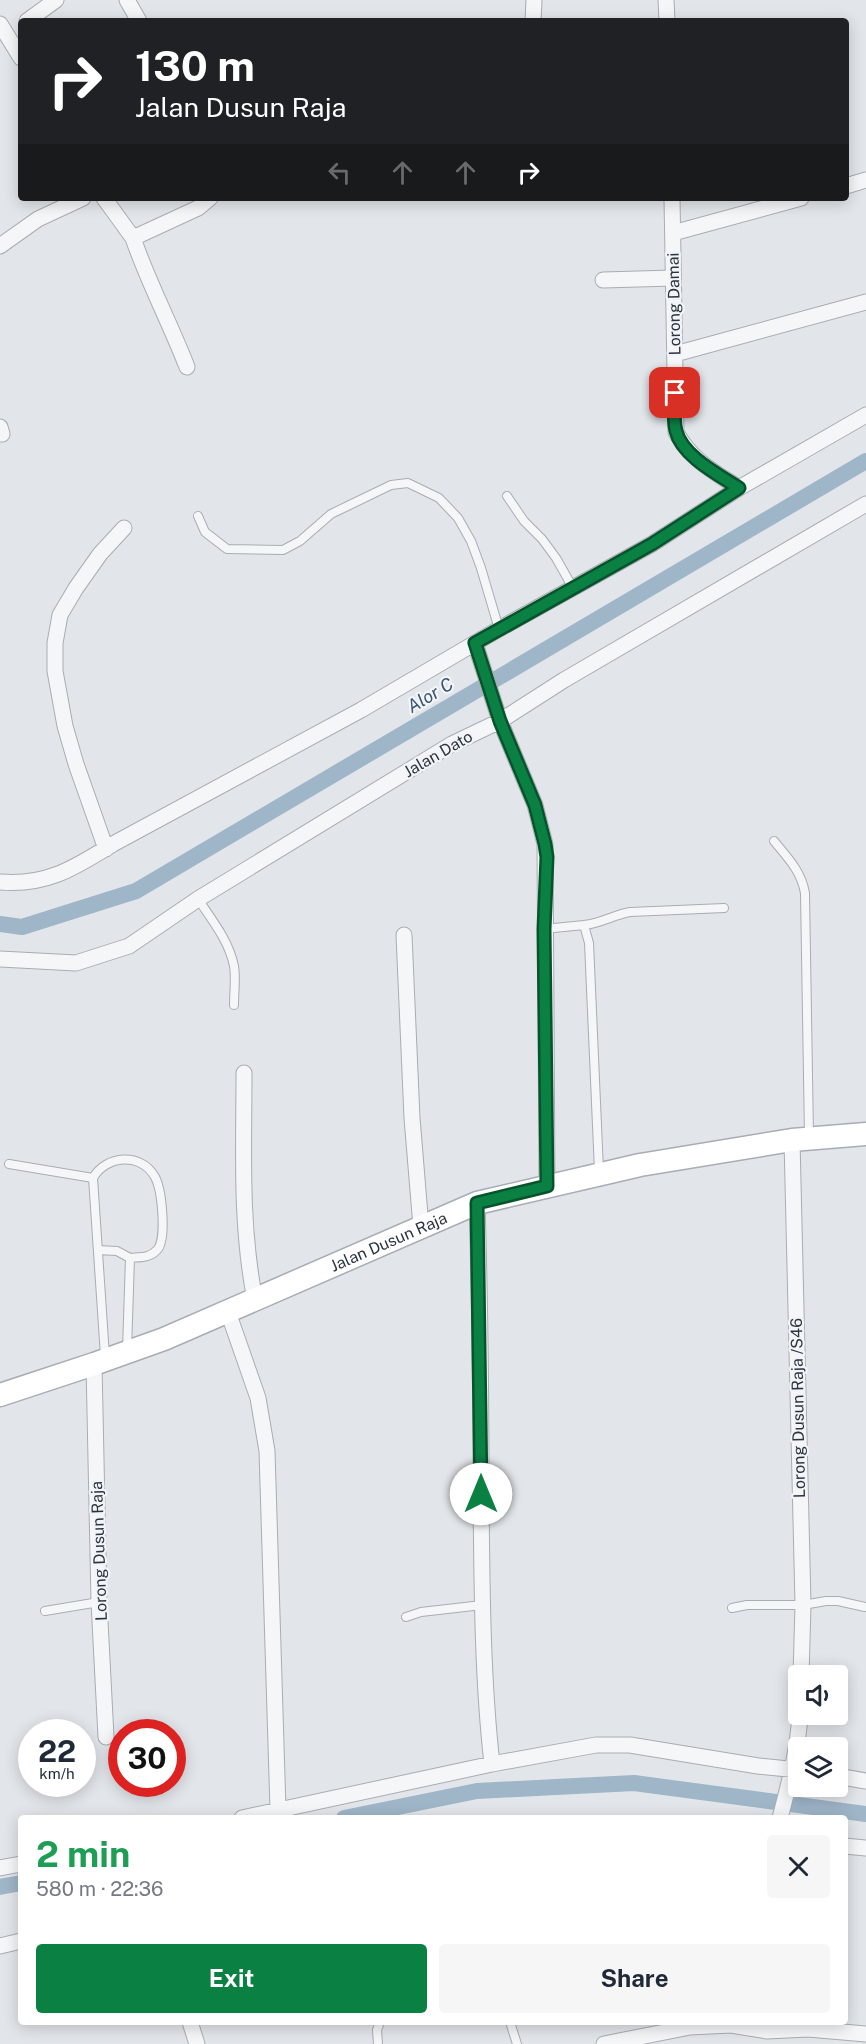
<!DOCTYPE html>
<html lang="en">
<head>
<meta charset="utf-8">
<style>
	:root { --surface:#fff; --page:#f6f6f7; --text:#1f2937; --muted:#747a83; --accent:#0b8043 }
	body { margin:0; font-family:"Public Sans",sans-serif; background:var(--page); color:var(--text); height:100vh; display:flex; flex-direction:column; font-size:22px; white-space:nowrap }
	* { box-sizing:border-box; margin:0 }
	p { font-size:20px; color:var(--muted) }
	.icon { flex:none; width:33px; height:33px; fill:none; stroke:currentColor; stroke-width:2; stroke-linecap:round; stroke-linejoin:round }
	.map { position:relative; flex:1; overflow:hidden }
	.panel { position:absolute; left:18px; top:1815px; width:830px; height:210px; display:flex; flex-direction:column; background:var(--surface); border-radius:6px; box-shadow:0 3px 15px #0003 }
	.panel>* { flex:none }
	.guide { position:absolute; left:18px; top:18px; width:831px; height:183px; border-radius:6px; box-shadow:0 3px 15px #0003; background:#202124; color:#fff; overflow:hidden }
	.buttons { position:absolute; left:788px; top:1665px; display:grid; gap:12px }
	.buttons a { display:grid; place-items:center; width:60px; height:60px; border-radius:6px; background:var(--surface); box-shadow:0 3px 15px #0003; font-size:30px }
	.speed { position:absolute; left:18px; top:1719px; display:flex; gap:12px; font-size:30px; font-weight:700; text-align:center }
	.speed>* { display:grid; place-content:center; width:78px; height:78px; border-radius:50%; background:var(--surface); box-shadow:0 3px 15px #0003; line-height:1 }
	.speed small { font-size:15px; font-weight:400 }
	.speed .limit { border:9px solid #d22; background:#fff; color:#111 }
	.pin { position:absolute; display:grid; place-items:center; width:51px; height:51px; color:#fff; margin:-26px; border-radius:12px; box-shadow:0 3px 9px #0006 }
	.me { position:absolute; width:66px; margin:-33px; rotate:0deg; stroke-linejoin:round; filter:drop-shadow(0 0 4px #0008) }
	.turn { display:flex; align-items:center; gap:21px; height:126px; padding:0 18px; font-size:27px }
	.turn .icon { width:78px; height:78px; stroke-width:2.5 }
	.turn b { display:block; font-size:42px; line-height:51px }
	.lanes { display:flex; align-items:center; height:57px; padding:0 18px; background:#0003; justify-content:center; gap:30px; direction:ltr }
	.lanes .off { opacity:.35 }
	.round { display:grid; place-items:center; flex:none; width:63px; height:63px; border-radius:6px; background:var(--page) }
	.head { display:flex; align-items:center; justify-content:space-between; height:102px; padding:0 18px }
	h1 { font-size:36px; font-weight:700; line-height:45px; color:#1e9e55 }
	.primary-button { display:flex; gap:12px; margin-top:auto; padding:12px 18px }
	.primary-button a { flex:1; height:69px; border-radius:6px; background:var(--accent); color:#fff; font-size:24px; font-weight:700; line-height:69px; text-align:center }
	.primary-button a+a { background:var(--page); color:var(--text) }
	.map>svg:first-child { display:block }
	.lines { fill:none; stroke-linecap:round; stroke-linejoin:round }
	.canal { stroke:#9fb5c8; stroke-width:16 }
	.lane-casing { stroke:#a7adb4; stroke-width:10 }
	.street-casing { stroke:#a7adb4; stroke-width:17 }
	.secondary-casing { stroke:#a7adb4; stroke-width:25 }
	.lane { stroke:#f5f6f8; stroke-width:8 }
	.street { stroke:#f5f6f8; stroke-width:15 }
	.secondary { stroke:#fff; stroke-width:22 }
	.route-casing { stroke:#07532c; stroke-width:15 }
	.route { stroke:#0b8043; stroke-width:10 }
	.labels { text-anchor:middle; dominant-baseline:central; stroke-width:4.5; stroke-linejoin:round; paint-order:stroke }
	.street-label { font-size:16px; fill:#2b3441; stroke:#f2f4f7 }
	.water-label { font-size:18px; font-style:italic; fill:#375574; stroke:#f2f4f7 }
</style>
</head>
<body>
<div class="map">
<svg width="866" height="2044" viewBox="0 0 866 2044">
	<rect width="100%" height="100%" fill="#e2e6ea"/>
	<g class="lines">
		<path class="canal" d="M0,924L22,927L136,891L866,461
			M344,1818L477,1791L634,1783L866,1814
			M0,1887L21,1883"/>
		<g class="lane-casing">
			<path id="lane" d="M507,496L524,521L542,539L556,558L573,588
				M198,516L205,532L227,549L283,550L300,541L331,514L391,485L408,483L439,498L458,518L471,541L481,568L499,629
				M774,841C788,858 801,871 805,893L809,1136
				M198,899C212,920 229,941 234,966C236,978 234,992 234,1005
				M584,925C602,923 613,915 630,912L724,908
				M544,929L584,925L589,943L599,1171
				M9,1164L93,1178
				M98,1250L117,1251L130,1258
				M105,1356L93,1178C106,1155 141,1152 155,1177C162,1190 167,1240 157,1250C150,1258 140,1257 130,1258L127,1350
				M732,1608L747,1605H803L826,1601H838L865,1607
				M45,1611L99,1602
				M406,1617L421,1612L482,1605
				M510,2022L517,2044
				M378,2044L377,2030L380,2022"/>
		</g>
		<g class="street-casing">
			<path id="street" d="M127,0L139,21
				M666,0L667,21
				M27,21L56,0
				M533,21L534,1
				M0,24L21,58
				M846,186L866,180
				M104,198L133,238L198,208L210,198
				M672,198L676,432C690,459 714,472 739,488
				M673,233L801,198
				M133,238C148,282 170,323 187,367
				M0,246L38,219L83,198
				M603,280L673,278
				M675,354L866,302
				M0,427L2,434
				M475,643L500,721L535,805L545,844L547,1186
				M106,849L76,764L65,726L55,671V643L60,615L76,588L100,554L124,528
				M0,882C47,886 74,868 113,844L361,710L499,629L652,544L739,488L866,415
				M404,935L412,1118L421,1227
				M0,959L76,963L129,946L198,899L452,744L500,721L564,680L866,504
				M244,1073C244,1150 240,1224 255,1300
				M792,1140L803,1605L801,1676
				M228,1312L258,1398L267,1451L278,1810
				M94,1364L99,1602L106,1737
				M492,1764L596,1745H630L758,1766L798,1770
				M837,1776L866,1781
				M242,1818L492,1764C482,1675 482,1585 481,1495C481,1397 480,1300 477,1203
				M780,1818C789,1784 798,1750 800,1714
				M844,1846L866,1848
				M0,1868L21,1864
				M0,1946L21,1941
				M190,2022L197,2044
				M604,2044L690,2027L731,2025L767,2031L808,2029L866,2034"/>
		</g>
		<g class="secondary-casing">
			<g id="secondary">
				<path id="s1" d="M0,1395L94,1364L164,1339L477,1203L640,1165L792,1140L866,1134"/>
			</g>
		</g>
		<use href="#lane" class="lane"/>
		<use href="#street" class="street"/>
		<use href="#secondary" class="secondary"/>
	</g>
	<g class="lines">
		<g class="route-casing">
			<path id="route" d="M481,1494L477,1203L547,1186L544,929L547,857L545,844L535,805L500,721L475,643L652,544L739,488C719,475 682,456 676,431C673,420 675,405 675,393"/>
		</g>
		<use href="#route" class="route"/>
	</g>
	<g class="labels">
		<g class="street-label">
			<text transform="translate(674 304) rotate(-91)">Lorong Damai</text>
			<text transform="translate(438 754) rotate(-30)">Jalan Dato</text>
			<text stroke="none"><textPath href="#s1" startOffset="418">Jalan Dusun Raja</textPath></text>
			<text transform="translate(798 1408) rotate(-91)">Lorong Dusun Raja /S46</text>
			<text transform="translate(99 1551) rotate(-92)">Lorong Dusun Raja</text>
		</g>
		<g class="water-label">
			<text transform="translate(430 695) rotate(-31)">Alor C</text>
		</g>
	</g>
</svg>
<div class="buttons">
<a><svg class="icon" aria-label="sound" viewBox="0 0 24 24"><path d="M4 9h4l5-4v14l-5-4H4zM17 9q2 3 0 6"/></svg></a>
<a><svg class="icon" aria-label="layers" viewBox="0 0 24 24"><path d="M12 4l9 5-9 5-9-5zM3 14l9 5 9-5"/></svg></a>
</div>
<div class="speed"><div>22<small>km/h</small></div><div class="limit">30</div></div>
<div class="pin" style="left:675px;top:393px;background:#d93025"><svg class="icon" aria-label="arrive" viewBox="0 0 24 24"><path d="M6 21V4h12l-3 4 3 4H6"/></svg></div>
<svg class="me" style="left:481px;top:1494px" viewBox="-20 -20 40 40"><circle r="19" fill="#fff"/><path d="M0-13L10 11 0 6-10 11z" fill="#0b8043"/></svg>
<div class="guide">
<div class="turn"><svg class="icon" aria-label="right" viewBox="0 0 24 24"><path d="M7 20v-9h11M14 6l5 5-5 5"/></svg><div><b>130 m</b>Jalan Dusun Raja</div></div>
<div class="lanes"><svg class="icon off" aria-label="left" viewBox="0 0 24 24"><path d="M17 20v-9H6M10 6l-5 5 5 5"/></svg><svg class="icon off" aria-label="ahead" viewBox="0 0 24 24"><path d="M12 20V5M6 11l6-6 6 6"/></svg><svg class="icon off" aria-label="ahead" viewBox="0 0 24 24"><path d="M12 20V5M6 11l6-6 6 6"/></svg><svg class="icon" aria-label="right" viewBox="0 0 24 24"><path d="M7 20v-9h11M14 6l5 5-5 5"/></svg></div>
</div>
<section class="panel">
<div class="head"><div><h1>2 min</h1><p>580 m · 22:36</p></div><a class="round"><svg class="icon" aria-label="close" viewBox="0 0 24 24"><path d="M6 6l12 12M18 6L6 18"/></svg></a></div>
<div class="primary-button"><a>Exit</a><a>Share</a></div>
</section>
</div>
</body>
</html>
